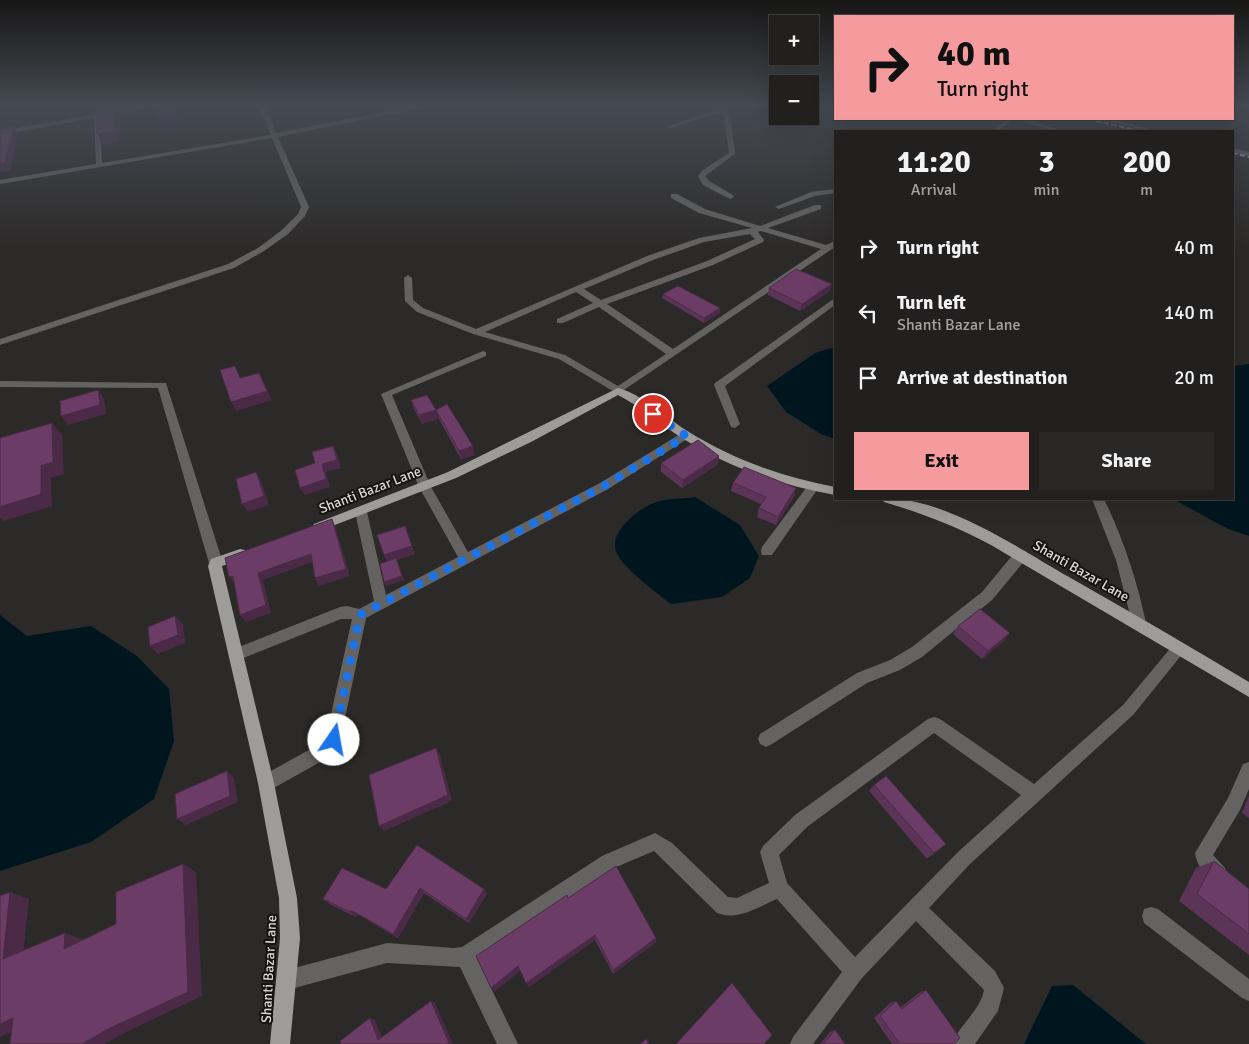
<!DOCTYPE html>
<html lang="en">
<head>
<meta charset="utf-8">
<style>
	:root { --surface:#21201e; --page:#292827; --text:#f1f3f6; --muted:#a2a3a4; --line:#3e3e3c; --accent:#f59b9d }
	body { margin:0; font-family:Signika,sans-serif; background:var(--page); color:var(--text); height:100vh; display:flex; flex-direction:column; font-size:19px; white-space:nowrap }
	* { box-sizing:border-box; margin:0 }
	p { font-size:16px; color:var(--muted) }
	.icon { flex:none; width:28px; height:28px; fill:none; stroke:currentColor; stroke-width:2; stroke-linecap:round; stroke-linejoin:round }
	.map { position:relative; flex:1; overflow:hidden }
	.panel { position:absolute; left:834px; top:130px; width:400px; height:370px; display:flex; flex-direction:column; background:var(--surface); border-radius:0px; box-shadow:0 5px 20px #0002,0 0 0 1px var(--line) }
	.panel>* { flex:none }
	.hud { position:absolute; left:834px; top:15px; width:400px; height:105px; border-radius:0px; box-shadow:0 5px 20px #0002,0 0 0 1px var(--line); background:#f59b9d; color:#111; overflow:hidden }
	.controls { position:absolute; left:769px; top:15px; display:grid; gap:10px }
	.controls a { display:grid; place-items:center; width:50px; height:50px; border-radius:0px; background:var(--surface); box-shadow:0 5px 20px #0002,0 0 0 1px var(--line); font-size:25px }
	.pin { position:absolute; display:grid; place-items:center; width:42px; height:42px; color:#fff; margin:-21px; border:2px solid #fff; border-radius:50%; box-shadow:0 1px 5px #0007 }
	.me { position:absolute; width:55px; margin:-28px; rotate:12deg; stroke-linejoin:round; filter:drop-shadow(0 0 4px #0008) }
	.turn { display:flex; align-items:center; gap:18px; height:105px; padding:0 20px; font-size:22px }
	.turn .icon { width:65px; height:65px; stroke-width:2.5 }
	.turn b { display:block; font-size:35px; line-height:42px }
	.eta { display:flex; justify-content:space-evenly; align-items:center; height:85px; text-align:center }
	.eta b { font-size:30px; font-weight:700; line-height:35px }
	.button { display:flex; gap:10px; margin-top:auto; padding:10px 20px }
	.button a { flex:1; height:58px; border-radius:0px; background:var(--accent); color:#111; font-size:20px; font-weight:700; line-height:58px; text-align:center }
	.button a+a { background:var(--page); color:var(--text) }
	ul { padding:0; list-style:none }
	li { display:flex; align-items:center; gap:15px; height:65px; padding:0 20px }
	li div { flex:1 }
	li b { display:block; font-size:19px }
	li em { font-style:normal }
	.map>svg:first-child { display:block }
	.water { fill:#00161f }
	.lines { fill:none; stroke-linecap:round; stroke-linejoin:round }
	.minor { fill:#646362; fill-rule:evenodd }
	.major { fill:#9e9c99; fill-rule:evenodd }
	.rail { stroke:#bab8b7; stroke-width:2; stroke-dasharray:5.5 2.5; stroke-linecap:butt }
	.wall { fill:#5c3458 }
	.shaded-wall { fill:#4b2a47 }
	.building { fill:#6b3c66; stroke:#4b2a47 }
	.route { stroke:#1a73e8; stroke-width:9; stroke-dasharray:0 16.2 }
	.labels { text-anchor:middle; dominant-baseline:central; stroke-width:4; stroke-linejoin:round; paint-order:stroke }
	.street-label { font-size:14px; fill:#dad8d7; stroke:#141312 }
</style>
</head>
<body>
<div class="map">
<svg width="1249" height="1044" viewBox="0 0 1249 1044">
	<rect width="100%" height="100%" fill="#2c2a28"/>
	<path class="water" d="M835,347V439L821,434L786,412L767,386L815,353Z
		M1249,364V536L1228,529L1173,499H1232L1233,366Z
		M695,497L740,525L759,556L750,578L722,597L671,604C658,594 621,567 616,551C609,531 640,507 657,502C668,498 683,499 695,497Z
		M0,615L27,636L91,626L137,656L169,689L174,741L154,799L91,842L0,871Z
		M1073,985L1146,1044H1024L1052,986Z"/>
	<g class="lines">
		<path class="minor" d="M148,105H164L100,117L102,163L271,135L258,105H264L276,133L421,105H435L278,137L309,207L305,216L288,234L264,251L234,268L0,345V339L228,264L258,248L282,230L298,214L301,207L272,138L0,184V180L96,164L94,118L0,135V131Z
			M721,105H728L724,109L730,113L735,154L705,176L709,181L733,195L734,197L730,199L703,185L698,176L703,170L729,153L724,114L720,112L671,128L666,127L718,109Z
			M1007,119H1014L998,131H991Z
			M1015,119H1024L1064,131H1055Z
			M1101,119H1111L1157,131H1147Z
			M1232,148L1249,152V156L1232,152Z
			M835,189V193L815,196L779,209L775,207L811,192Z
			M671,194H677L705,209L760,226L815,205H821V209L768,228L826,245L835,241V247L618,394L559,359L473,334L417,312L405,301L404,278L408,275L412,278L413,300L423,308L476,329L647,256L699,238L752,228L699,213L671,198ZM761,231L821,249L673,349L607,304L713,265L763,242L764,240L758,232ZM750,234L755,239L707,261L601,300L584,289L653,260L704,242ZM576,292L593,303L557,319V323H563L599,307L666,354L618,386L565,355L485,332Z
			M835,298V305L725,386L740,424L735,428L731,427L714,385L715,383Z
			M483,351L486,352V356L392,395L431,487L468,552L600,483L682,433H690L692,436L608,489L366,618L338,752L272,789L266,791L260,789L258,783L260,777L325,741L352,619H341L236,661L231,660L229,655L231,650L340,607L347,606L359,609L374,601L355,512L357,509H365L367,512L386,595L458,557L419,487L381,394Z
			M0,381L166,383L223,563L221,567H211L209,563L158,388L0,387Z
			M813,483L819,487L817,490L772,555H762L761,551L762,547L809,484Z
			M1092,499H1104C1123,538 1137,580 1146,623L1144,627L1139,629L1134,627L1132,623L1116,560Z
			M1021,550L1026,551L1028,555L1026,559L992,600L922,657L900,670L867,683L772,744L766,747L760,744L758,739L760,734L857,673L890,660L912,647L982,592L1016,551Z
			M1179,642L1184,644L1186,648L1184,652L1133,715L970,864L929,908L995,971L1004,988L998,1011L975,1044H952C960,1024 980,1011 984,990L916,921L862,978L813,1044H790L793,1037L842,972L777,899C758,907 738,921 717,913L654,851L614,868L477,959L518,1044H497L460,967L387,963L287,990L280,987L277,980L280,973L287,970L387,943L454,948L462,947L602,856L655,833L672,843L728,897L737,898L769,883L760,852L763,846L795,815L928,719L934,717L940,719L1034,784L1123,705L1174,644ZM934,733L1021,795L958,852L855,957L787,883L779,855L807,827Z
			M1249,762V789L1240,810L1213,855L1225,868L1228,874L1225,880L1219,883C1206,878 1197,867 1195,853L1228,798L1243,764Z
			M1151,907L1158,909L1249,979V1001L1242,998L1144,923L1142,916L1144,909Z"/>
		<path class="major" d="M618,388C644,395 666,418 689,432C734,460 783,477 835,487V495C781,485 729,468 682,438C660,424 641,407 618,395L531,442L456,478L322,530H314L312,527L314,524L448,472Z
			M882,499C941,495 1018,548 1069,577C1129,611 1189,646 1249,682V697L991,545C953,525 924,514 884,502Z
			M240,549L245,550L247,554L245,558L222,566L274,783L297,898L300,938L290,1044H270L280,938L279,898L258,783L208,566L211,559Z"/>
		<path class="rail" d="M1088,119L1140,131
			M1232,153L1249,157"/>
	</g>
	<path class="wall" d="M769,288L830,291L800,311L768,295Z
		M663,294L720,313L704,323L662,298Z
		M411,400L438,419L422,424L414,409Z
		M436,410L475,455L461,459L439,419Z
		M719,456L718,464L682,488L661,472V463Z
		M733,483L796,488L794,497L776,525L757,517L759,508L761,504L731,491Z
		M958,626L1004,641L982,659L953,634Z
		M874,785L946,844L927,859L869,791Z
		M1249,796V818L1242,813Z
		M1214,861L1249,889V955L1179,901L1196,868Z
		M386,889H484L487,894L469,923L424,893L398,938L357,914L356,917L330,904L323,899Z
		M568,898L656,938V942L613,974L595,940L529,987L521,970L495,991L491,988Z
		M926,990L954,1044H892L874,1018L890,1003L896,1001L901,1007L919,993Z
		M835,1030L845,1044H820L830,1032Z"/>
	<path class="shaded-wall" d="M115,105L120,115L119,143L103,145L97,134Z
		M174,105H175L179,121L162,124L159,117Z
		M14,126L18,134L10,170L0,172V163Z
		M832,284L830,291L800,311L802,304Z
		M720,308V313L704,323V318Z
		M259,373L272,400L236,411L231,402Z
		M98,390L104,399L106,414L68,425L61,416Z
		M436,410L438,419L422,424L419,415Z
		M52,423L62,435L64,474L51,478L52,506L4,521L0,517V507L41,466Z
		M333,446L337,454L341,468L326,472L330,487L305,495L300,488L322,464Z
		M473,446L475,455L461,459L459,451Z
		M719,456L718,464L682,488L683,480Z
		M256,472L261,481L269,505L248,512L242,504Z
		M796,488L794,497L776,525L778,517Z
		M332,519L335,526L350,576L319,586L315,578Z
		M405,526L415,554L397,560L404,580L386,586L384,582L388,564L384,555Z
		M311,554L315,561L263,580L271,613L246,622L240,615L258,573Z
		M233,576L235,584L229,577Z
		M175,616L183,624L185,643L158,654L150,646Z
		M1010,633L1004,641L982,659L988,651Z
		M436,748L440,755L452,801L384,831L379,826Z
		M227,771L234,778L238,802L186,825L177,819Z
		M183,864L196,872L202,996L126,1032L105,1044H82Z
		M420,888L424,893L398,938L393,934Z
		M484,889L487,894L469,923L466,919Z
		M10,892L29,899L22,964L3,959Z
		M351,910L357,914L356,917L350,912Z
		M65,933L82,939L81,954L64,949Z
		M595,935V940L529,987L526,983Z
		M656,938V942L613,974V970Z
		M518,966L521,970L495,991L491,988Z
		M431,1001L435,1003L453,1044H448Z
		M13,1018L33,1022L0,1037V1024Z
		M370,1018L375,1020L384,1042L378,1040Z"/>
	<path class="building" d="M112,105H115L113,132L97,134V108Z
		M157,105H174L176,114L159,117Z
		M14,126L5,163H0V129Z
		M796,269L832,284L802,304L769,288Z
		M678,286L720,308L704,318L663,294Z
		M235,366L240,378L259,373L267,391L231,402L220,370Z
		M98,390L100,405L61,416L60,401Z
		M427,395L436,410L419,415L411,400Z
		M447,404L473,446L459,451L436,410Z
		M52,423L53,462L41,466V494L0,507V438Z
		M698,440L719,456L683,480L661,463Z
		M333,446L337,460L322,464L326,479L300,488L295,470L315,463L312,452Z
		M744,467L796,488L778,517L759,508L766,497L733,483Z
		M256,472L264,496L242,504L236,479Z
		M332,519L346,569L315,578L311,554L258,573L266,605L240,615L233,576L229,577L225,558Z
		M405,526L412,546L384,555L377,535Z
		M396,558L402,576L384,582L380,564Z
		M980,609L1010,633L988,651L958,626Z
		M175,616L178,635L150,646L148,627Z
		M436,748L448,795L379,826L369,775Z
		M227,771L230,796L177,819L175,794Z
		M886,776L946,844L934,853L874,785Z
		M417,845L484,889L466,919L420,888L393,934L351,910L350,912L323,899L342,868L386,889Z
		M1214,861L1249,889V934L1197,894Z
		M183,864L188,992L108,1029L82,1044H10L13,1018L0,1024V896L10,892L3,959L65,933L64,949L116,924V892Z
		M616,866L656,938L613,970L595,935L526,983L518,966L491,988L476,956L567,895L568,898Z
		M732,983L772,1035L764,1044H676Z
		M926,990L960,1038L954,1044H900L880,1016L896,1001L902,1009Z
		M431,1001L449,1043L448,1044H341L340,1041L370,1018L378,1040Z
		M835,1030L845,1044H823Z
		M646,1039L649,1044H640Z"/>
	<linearGradient id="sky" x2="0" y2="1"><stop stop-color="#181716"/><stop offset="0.42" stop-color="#454a53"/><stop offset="1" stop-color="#454a53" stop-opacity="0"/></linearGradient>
	<rect width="1249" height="252" fill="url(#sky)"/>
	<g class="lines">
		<path class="route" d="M334,740L360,615L604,486L686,436L653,414"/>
	</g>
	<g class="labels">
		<g class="street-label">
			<text transform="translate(370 490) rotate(-21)">Shanti Bazar Lane</text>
			<text transform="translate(1081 571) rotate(30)">Shanti Bazar Lane</text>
			<text transform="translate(269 969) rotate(-87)">Shanti Bazar Lane</text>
		</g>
	</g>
</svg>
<div class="controls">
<a>+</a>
<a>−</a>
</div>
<div class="pin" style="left:653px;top:414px;background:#d93025"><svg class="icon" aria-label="arrive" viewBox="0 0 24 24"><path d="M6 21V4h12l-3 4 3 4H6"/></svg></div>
<svg class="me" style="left:334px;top:740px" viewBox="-20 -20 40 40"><circle r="19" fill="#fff"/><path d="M0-13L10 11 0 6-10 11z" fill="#1a73e8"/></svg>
<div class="hud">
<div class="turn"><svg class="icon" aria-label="right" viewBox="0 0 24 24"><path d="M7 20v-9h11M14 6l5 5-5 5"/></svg><div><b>40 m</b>Turn right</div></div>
</div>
<section class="panel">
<div class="eta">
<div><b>11:20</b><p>Arrival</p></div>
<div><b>3</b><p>min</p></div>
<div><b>200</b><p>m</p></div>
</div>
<ul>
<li><svg class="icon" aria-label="right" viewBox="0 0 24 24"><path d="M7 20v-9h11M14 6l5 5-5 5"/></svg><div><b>Turn right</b></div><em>40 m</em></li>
<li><svg class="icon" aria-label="left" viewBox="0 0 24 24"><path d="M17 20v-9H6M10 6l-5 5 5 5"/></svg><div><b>Turn left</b><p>Shanti Bazar Lane</p></div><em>140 m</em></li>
<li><svg class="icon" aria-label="arrive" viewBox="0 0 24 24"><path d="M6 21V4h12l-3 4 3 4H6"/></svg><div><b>Arrive at destination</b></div><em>20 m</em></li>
</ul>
<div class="button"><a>Exit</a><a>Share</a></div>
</section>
</div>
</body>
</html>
